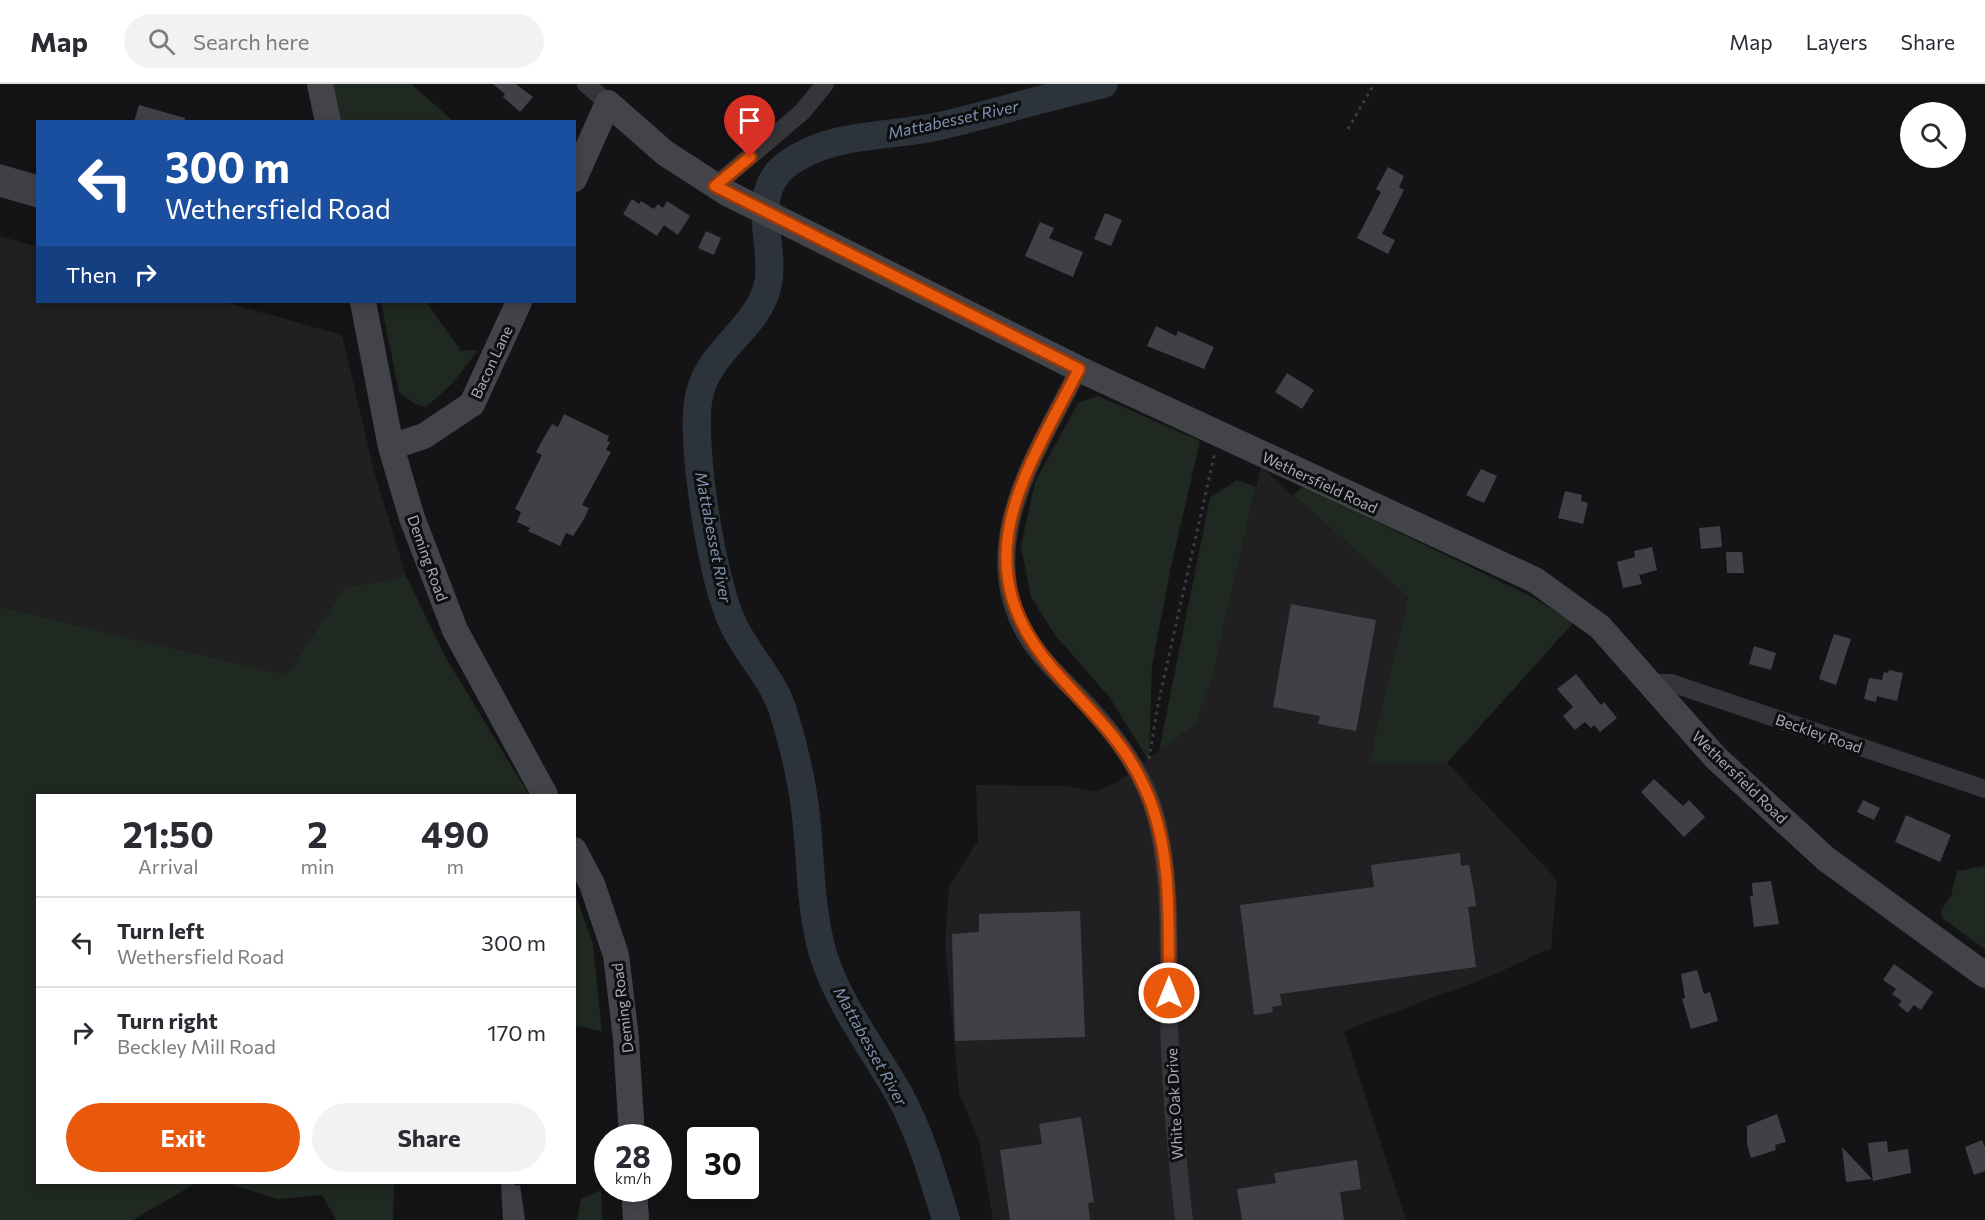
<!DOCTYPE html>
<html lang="en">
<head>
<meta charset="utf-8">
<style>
	:root { --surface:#fff; --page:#f2f2f3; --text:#2b2b33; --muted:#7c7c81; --line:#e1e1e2; --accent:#ea580c }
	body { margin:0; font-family:Commissioner,sans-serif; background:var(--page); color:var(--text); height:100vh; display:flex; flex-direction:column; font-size:22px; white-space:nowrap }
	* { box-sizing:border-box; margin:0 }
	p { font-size:20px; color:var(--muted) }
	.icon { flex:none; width:33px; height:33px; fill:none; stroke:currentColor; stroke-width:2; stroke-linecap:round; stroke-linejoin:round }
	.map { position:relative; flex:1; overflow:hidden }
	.panel { position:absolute; left:36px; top:710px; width:540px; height:390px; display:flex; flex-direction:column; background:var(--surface); border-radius:0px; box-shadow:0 3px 9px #0003 }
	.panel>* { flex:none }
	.top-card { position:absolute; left:36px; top:36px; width:540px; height:183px; border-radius:0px; box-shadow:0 3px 9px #0003; background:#1a4fa0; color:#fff; overflow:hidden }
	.fabs { position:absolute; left:1900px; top:18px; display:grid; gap:12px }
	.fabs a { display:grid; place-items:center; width:66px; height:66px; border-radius:50%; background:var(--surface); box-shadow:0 3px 9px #0003; font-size:30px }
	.speed { position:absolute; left:594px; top:1040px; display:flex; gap:12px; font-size:30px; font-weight:700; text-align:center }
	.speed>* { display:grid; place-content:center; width:78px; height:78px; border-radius:50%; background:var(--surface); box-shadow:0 3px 9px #0003; line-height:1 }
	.speed small { font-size:15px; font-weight:400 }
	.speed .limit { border:3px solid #111; border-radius:9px; background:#fff; color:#111 }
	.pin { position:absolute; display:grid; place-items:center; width:51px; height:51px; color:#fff; margin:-62px -26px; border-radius:50% 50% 50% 0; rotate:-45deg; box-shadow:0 0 6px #0007 }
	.pin .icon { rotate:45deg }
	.me { position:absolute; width:66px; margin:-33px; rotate:0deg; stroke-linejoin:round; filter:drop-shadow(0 0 4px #0008) }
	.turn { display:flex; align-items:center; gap:21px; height:126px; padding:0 30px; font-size:27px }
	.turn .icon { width:78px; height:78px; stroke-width:2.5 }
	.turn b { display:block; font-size:42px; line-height:51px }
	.then { display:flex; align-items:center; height:57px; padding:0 30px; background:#0003; gap:12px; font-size:22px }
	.eta { display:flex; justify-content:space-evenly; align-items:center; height:102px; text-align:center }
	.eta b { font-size:36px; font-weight:700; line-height:42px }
	.cta { display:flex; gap:12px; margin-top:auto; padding:12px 30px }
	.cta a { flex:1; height:69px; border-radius:36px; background:var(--accent); color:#fff; font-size:24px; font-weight:700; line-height:69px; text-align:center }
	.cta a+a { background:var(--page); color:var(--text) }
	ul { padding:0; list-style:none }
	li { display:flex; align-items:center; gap:18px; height:90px; padding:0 30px; border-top:2px solid var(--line) }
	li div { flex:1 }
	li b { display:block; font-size:22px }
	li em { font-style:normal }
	header { display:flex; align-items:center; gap:36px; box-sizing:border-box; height:84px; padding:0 30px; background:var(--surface); border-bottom:2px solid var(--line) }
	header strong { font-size:28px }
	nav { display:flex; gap:33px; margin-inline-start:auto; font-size:21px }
	.search { width:420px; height:54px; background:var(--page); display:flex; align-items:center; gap:15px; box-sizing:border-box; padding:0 21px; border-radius:33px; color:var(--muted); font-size:22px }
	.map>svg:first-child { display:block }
	.built { fill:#202022 }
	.green { fill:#202822 }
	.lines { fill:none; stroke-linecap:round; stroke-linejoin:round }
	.river { stroke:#2c333b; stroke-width:28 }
	.building { fill:#404146 }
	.path { stroke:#3b3c41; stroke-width:3; stroke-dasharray:3 4.5; stroke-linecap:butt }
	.street { stroke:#35353a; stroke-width:18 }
	.secondary { stroke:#43444a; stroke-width:26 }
	.route-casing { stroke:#983908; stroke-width:15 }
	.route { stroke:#ea580c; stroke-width:10 }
	.labels { text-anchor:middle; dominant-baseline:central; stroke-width:6; stroke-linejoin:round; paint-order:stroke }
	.street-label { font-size:15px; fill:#a6a9b6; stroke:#0f0f10 }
	.water-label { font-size:16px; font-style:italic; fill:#7d92b1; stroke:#0f0f10 }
</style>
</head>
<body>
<header>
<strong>Map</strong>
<div class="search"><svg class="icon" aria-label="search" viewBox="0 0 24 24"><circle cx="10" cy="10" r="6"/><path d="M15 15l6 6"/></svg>Search here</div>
<nav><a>Map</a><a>Layers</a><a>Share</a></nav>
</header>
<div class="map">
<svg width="1985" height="1136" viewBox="0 0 1985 1136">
	<rect width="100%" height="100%" fill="#141416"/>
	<path class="built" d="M0,152L37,163L38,218H225L342,251L374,387L406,492L344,504L287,591L0,523Z
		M1261,383L1408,513L1369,679H1447L1557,796L1551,864L1491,892L1344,947L1406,1136H993L979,1056L959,1009L945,861L949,802L978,757L976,701L1066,702L1096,708L1117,698L1195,641L1211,599Z"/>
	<path class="green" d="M330,0H411L453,37H338Z
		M381,218H426L461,267L478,266L452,300L426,323L415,320L399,308Z
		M1098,312L1200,357L1171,483L1152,581L1149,677L1110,614L1055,551L1031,513L1021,462L1035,398L1078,319Z
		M1237,396L1256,403L1211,599L1195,641L1159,667L1210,414Z
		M1303,402L1530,512L1574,538L1447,679H1369L1408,513L1293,411Z
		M406,492L446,574L529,711H38V1098H198L133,1136H0V523L287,591L344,504Z
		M1985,782V865L1942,834L1941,826L1951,812L1957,787Z
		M575,809L593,860L602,947L575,942Z
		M223,1098H394L393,1136H336L322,1111L278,1115Z
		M601,1106L602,1136H577L581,1115Z"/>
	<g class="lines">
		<path class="river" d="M946,1136C933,1093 921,1051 900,1012C874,965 839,922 823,870C810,825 811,778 806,732C802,695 793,659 782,624C771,593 748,571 734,542C712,498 692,367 698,318C705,266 758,247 768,200C776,162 748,110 786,81C831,47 887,54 940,42C995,29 1049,12 1104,0"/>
	</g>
	<path class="building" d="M493,0H516L533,13L520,28L503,13L505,10Z
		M139,21L185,34L184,38H134Z
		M0,80L38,91V124L0,113Z
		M1388,83L1404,92L1399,103L1404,106L1382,150L1395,156L1388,170L1357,154L1381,108L1376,105Z
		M632,115L639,120L641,117L654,125L658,120L663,124L667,117L690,132L678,151L664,141L657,152L623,130Z
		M1105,129L1122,136L1111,162L1094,155Z
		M1040,138L1054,144L1049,154L1083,168L1073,193L1025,172Z
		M706,147L721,154L714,171L698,164Z
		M1156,242L1176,252L1178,247L1214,263L1204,285L1147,262Z
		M1287,289L1314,306L1302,325L1275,308Z
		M564,330L609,352L607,357L610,358L606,366L611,368L582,421L589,424L584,435L573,452L566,449L560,462L528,447L530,444L517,438L521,428L515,425L542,371L536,368L542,357L552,340L558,343Z
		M1481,385L1497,392L1484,419L1466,411Z
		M1565,407L1582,411L1581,417L1588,419L1583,440L1558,434Z
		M1720,442L1722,463L1701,465L1699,444Z
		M1652,463L1657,486L1639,491L1642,500L1623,504L1617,478L1635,473L1634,467Z
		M1726,468H1742L1744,489H1727Z
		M1291,520L1376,536L1356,647L1318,640L1320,632L1273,623Z
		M1834,550L1851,555L1836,601L1819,595Z
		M1754,562L1776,569L1771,586L1749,580Z
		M1889,586L1903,589L1897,617L1877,612L1876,618L1864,615L1869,594L1882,596L1884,588L1888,589Z
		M1576,590L1601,621L1604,618L1617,634L1600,648L1594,641L1591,644L1585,638L1575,646L1563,632L1573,623L1557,605Z
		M1654,695L1683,722L1689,716L1705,733L1684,753L1641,708Z
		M1863,716L1880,724L1874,736L1857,728Z
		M1906,731L1951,751L1940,778L1895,758Z
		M1460,769L1461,782L1469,781L1474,807L1476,822L1468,823L1476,883L1280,910L1282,921L1272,923L1273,928L1254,931L1240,821L1374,803L1371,781Z
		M1771,797L1779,840L1754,843L1750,812H1753L1752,799Z
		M1080,827L1085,953L955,957L952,850L979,848V830Z
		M1894,880L1933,908L1921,926L1914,921L1908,929L1898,921L1902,917L1892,910L1896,905L1883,896Z
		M1697,886L1704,910L1710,908L1718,937L1691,945L1682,915L1685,914L1681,890Z
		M1777,1030L1786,1058L1775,1061L1776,1066L1751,1074L1747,1060V1042Z
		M1081,1033L1094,1118L1088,1119L1090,1136H1010L1000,1066L1042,1060L1039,1040Z
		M1982,1056L1985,1063V1087L1974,1091L1965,1063Z
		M1887,1057L1888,1068L1908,1065L1911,1089L1873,1097L1868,1059Z
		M1842,1063L1872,1095L1846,1098Z
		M1357,1076L1361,1105L1340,1108L1344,1136H1242L1237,1105L1276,1099L1274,1089Z
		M501,1098H515V1102L520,1101L525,1136H503Z"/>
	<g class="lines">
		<path class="path" d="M1348,45L1374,0
			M1149,675L1158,620L1215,368"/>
		<path class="street" d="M586,0L608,19
			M715,102L802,28L825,0
			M1079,285C1037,369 969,466 1031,559C1045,579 1063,596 1080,613C1113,647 1146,690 1157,737C1172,800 1168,865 1169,929C1170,999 1176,1067 1184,1136
			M1652,599H1671L1985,705"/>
		<path class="secondary" d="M320,0L328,38
			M574,95L608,19L665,69L727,109L1079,285L1535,496L1600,543L1716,674L1826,775L1985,891
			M363,218L391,363L412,434L455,546L545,711
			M391,363L424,352L472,320L519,218
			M574,766L592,800L616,871L626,955L632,1053
			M634,1104L636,1136"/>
	</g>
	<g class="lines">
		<g class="route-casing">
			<path id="route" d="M750,73L715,102L1079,285C1025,391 960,479 1054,586C1086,623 1122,654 1143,700C1174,764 1168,839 1169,909"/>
		</g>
		<use href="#route" class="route"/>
	</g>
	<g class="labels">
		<g class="street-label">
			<text transform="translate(491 278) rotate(-65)">Bacon Lane</text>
			<text transform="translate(1320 398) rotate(25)">Wethersfield Road</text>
			<text transform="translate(428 474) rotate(70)">Deming Road</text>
			<text transform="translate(1819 649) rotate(19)">Beckley Road</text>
			<text transform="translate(1740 693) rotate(44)">Wethersfield Road</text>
			<text transform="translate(622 924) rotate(-97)">Deming Road</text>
			<text transform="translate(1174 1020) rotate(-93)">White Oak Drive</text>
		</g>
		<g class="water-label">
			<text transform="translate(953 35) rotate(-12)">Mattabesset River</text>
			<text transform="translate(714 453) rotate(79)">Mattabesset River</text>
			<text transform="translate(871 962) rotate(61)">Mattabesset River</text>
		</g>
	</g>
</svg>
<div class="fabs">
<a><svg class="icon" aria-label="search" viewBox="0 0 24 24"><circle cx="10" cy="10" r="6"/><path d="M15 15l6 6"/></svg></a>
</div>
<div class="speed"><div>28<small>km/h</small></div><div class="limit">30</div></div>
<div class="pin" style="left:750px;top:73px;background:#d93025"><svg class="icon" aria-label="arrive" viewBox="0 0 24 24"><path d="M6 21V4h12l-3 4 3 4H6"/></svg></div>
<svg class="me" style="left:1169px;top:909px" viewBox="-20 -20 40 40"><circle r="17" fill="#ea580c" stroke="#fff" stroke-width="3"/><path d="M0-11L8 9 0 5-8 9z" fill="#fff"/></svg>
<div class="top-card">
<div class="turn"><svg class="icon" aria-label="left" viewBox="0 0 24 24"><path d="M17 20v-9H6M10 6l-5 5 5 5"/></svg><div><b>300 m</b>Wethersfield Road</div></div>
<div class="then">Then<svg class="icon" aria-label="right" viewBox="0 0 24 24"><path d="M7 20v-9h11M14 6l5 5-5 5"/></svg></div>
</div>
<section class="panel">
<div class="eta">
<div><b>21:50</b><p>Arrival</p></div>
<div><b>2</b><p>min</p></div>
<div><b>490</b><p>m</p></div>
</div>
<ul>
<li><svg class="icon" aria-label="left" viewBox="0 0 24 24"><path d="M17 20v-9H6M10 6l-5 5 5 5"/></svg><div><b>Turn left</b><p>Wethersfield Road</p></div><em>300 m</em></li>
<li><svg class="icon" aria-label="right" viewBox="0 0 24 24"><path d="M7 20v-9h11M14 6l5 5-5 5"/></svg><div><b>Turn right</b><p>Beckley Mill Road</p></div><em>170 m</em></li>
</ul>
<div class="cta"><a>Exit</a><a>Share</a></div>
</section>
</div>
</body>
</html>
